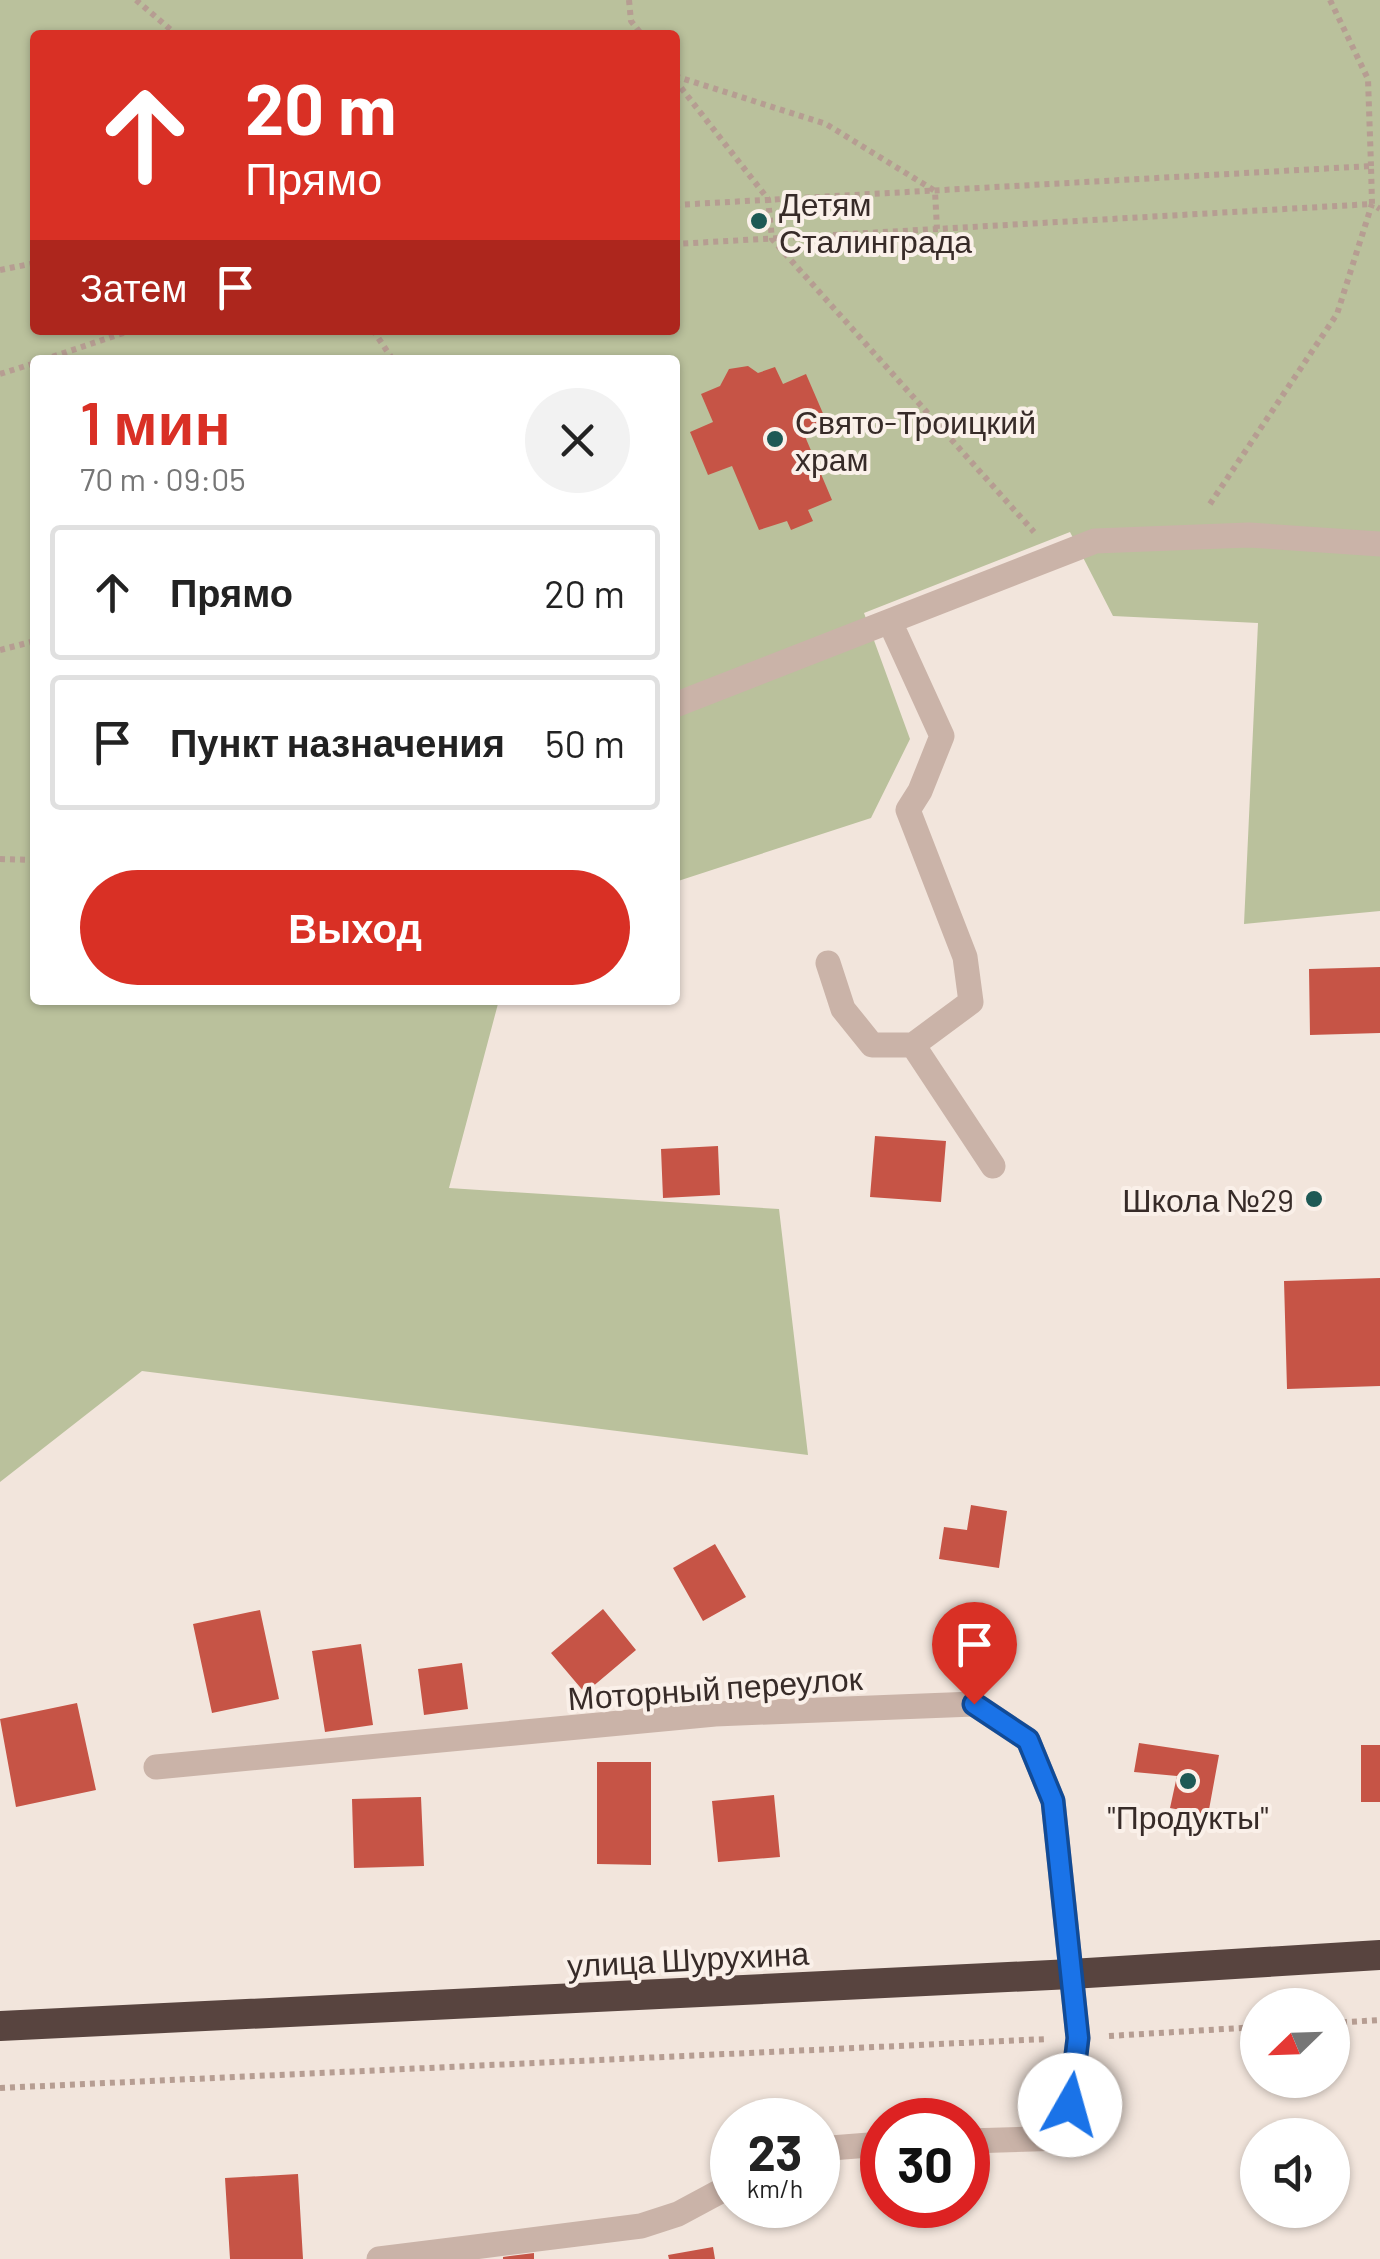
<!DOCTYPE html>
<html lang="ru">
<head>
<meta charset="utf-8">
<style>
	:root { --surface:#fff; --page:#f2f2f2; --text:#222; --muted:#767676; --line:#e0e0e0; --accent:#d93025 }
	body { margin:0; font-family:Barlow,sans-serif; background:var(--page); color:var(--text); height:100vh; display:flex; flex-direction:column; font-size:38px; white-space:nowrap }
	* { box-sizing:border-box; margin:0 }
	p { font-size:32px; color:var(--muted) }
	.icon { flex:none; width:55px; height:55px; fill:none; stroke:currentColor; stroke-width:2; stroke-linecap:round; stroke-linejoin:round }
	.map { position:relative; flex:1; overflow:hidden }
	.drawer { position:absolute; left:30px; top:355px; width:650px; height:650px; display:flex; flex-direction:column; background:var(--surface); border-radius:10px; box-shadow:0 2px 8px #0004 }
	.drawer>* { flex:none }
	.hud { position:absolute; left:30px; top:30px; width:650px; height:305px; border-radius:10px; box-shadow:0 2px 8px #0004; background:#d93025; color:#fff; overflow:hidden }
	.needle { width:65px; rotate:247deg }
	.tools { position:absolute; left:1240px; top:1988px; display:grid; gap:20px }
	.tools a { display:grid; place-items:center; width:110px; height:110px; border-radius:50%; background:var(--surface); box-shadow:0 2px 8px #0004; font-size:50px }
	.speed { position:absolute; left:710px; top:2098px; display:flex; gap:20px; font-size:50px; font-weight:700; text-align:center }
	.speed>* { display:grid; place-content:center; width:130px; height:130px; border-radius:50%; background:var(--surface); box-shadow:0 2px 8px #0004; line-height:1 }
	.speed small { font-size:25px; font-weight:400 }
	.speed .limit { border:15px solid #d22; background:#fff; color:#111 }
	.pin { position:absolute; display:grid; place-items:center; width:85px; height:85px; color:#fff; margin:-102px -42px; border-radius:50% 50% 50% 0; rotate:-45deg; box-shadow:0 0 10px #0007 }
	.pin .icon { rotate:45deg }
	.me { position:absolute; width:110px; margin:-55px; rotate:7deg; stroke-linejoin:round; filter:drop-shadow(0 0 8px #0008) }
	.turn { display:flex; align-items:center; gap:35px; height:210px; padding:0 50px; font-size:45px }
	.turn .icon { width:130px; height:130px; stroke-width:2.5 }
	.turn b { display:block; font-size:70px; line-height:85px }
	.then { display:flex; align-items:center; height:95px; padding:0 50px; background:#0003; gap:20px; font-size:38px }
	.round { display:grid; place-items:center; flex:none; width:105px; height:105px; border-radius:52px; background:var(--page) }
	.overview { display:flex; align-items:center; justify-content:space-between; height:170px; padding:0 50px }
	h1 { font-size:60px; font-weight:600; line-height:75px; color:var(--accent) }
	.primary-button { display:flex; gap:20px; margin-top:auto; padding:20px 50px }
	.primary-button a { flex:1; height:115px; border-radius:60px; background:var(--accent); color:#fff; font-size:40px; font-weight:600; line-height:115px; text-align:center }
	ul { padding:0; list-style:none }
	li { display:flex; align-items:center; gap:30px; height:135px; margin:0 20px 15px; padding:0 30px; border:5px solid var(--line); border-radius:10px }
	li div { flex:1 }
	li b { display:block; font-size:38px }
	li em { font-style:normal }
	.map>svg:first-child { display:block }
	.green { fill:#bac19c; fill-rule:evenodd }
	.building { fill:#c65446 }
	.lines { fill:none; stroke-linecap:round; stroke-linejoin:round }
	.path { stroke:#b69d92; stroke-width:6; stroke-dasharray:5 5; stroke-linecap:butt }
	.lane { stroke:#cab3a8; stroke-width:25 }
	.street { stroke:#cab3a8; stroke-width:25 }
	.highway { stroke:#58443f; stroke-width:30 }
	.route-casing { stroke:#114b97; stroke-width:25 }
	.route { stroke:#1a73e8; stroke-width:18 }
	.poi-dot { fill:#1e5955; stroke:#faf0e9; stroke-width:4 }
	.labels { text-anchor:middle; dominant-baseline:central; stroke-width:8; stroke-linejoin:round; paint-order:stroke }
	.poi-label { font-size:32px; fill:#372b28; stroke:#faf0e9; text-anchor:start }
	.street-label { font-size:32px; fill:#372b28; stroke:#faf0e9 }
</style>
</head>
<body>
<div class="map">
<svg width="1380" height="2259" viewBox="0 0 1380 2259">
	<rect width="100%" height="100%" fill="#f2e5dc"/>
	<path class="green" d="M0,0H1380V911L1244,924L1258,623L1113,616L1070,532L864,613L910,739L871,818L675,882V360H35V1000H499L449,1188L779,1209L808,1455L142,1371L0,1482ZM35,35H675V330H35Z"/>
	<path class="building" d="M748,366L758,373L775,367L783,384L806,374L828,425L804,434L832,500L808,510L813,521L791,530L787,521L759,530L732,466L708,475L690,432L713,422L701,394L720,386L729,369Z
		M1380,967V1033L1310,1035L1309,969Z
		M875,1136L946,1141L941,1202L870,1197Z
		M718,1146L720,1195L663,1198L661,1149Z
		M1380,1278V1386L1287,1389L1284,1281Z
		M971,1505L1007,1511L999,1568L939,1559L944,1527L967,1530Z
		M715,1544L746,1597L703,1621L673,1568Z
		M603,1609L636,1650L585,1693L551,1653Z
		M260,1610L279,1699L212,1713L193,1624Z
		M361,1644L373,1725L325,1732L312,1651Z
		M462,1663L468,1709L424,1715L418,1669Z
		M77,1703L96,1790L16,1807L0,1719Z
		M1139,1743L1219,1755L1208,1815L1170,1808L1177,1776L1134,1772Z
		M1361,1745H1380V1802H1361Z
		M597,1762H651V1865L597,1864Z
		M774,1795L780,1857L718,1862L712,1801Z
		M421,1797L424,1866L354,1868L352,1799Z
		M298,2174L303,2259H230L225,2178Z
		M713,2247L715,2259H669L668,2255Z
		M534,2253V2259H503V2257Z"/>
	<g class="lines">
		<path class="path" d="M136,0L177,35
			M629,0L631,21L642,35
			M1330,0L1368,79L1371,166
			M675,76L826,124L935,191L937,229
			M675,80L768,199L772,239L1034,532
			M675,205L1371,166L1372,204L675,244
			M0,270L35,263
			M373,330L393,360
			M43,360L132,330
			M0,374L35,363
			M1210,504L1337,314L1372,204L1380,209
			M0,650L35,641
			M0,859L35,860
			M1332,2023L1380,2020
			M1109,2036L1258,2027
			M0,2088L1047,2039"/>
		<path class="lane" d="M675,705L1095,541L1249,535L1380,544
			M828,963L843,1009L872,1045H913L971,1002L965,957L908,810L920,791L942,736L890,622
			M913,1045L993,1166"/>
		<path class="street" d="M156,1767L715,1714L974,1704L1028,1740L1053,1801L1078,2038L1065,2138L968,2141
			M818,2149L882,2144
			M379,2259L641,2226L678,2214L732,2185"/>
		<path class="highway" d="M0,2026L1071,1974L1380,1955"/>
	</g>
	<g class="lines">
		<g class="route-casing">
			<path id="route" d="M974,1704L1028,1740L1053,1801L1078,2038L1070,2105"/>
		</g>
		<use href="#route" class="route"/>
	</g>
	<g class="poi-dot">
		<circle cx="759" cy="221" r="10"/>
		<circle cx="775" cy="439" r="10"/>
		<circle cx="1314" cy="1199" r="10"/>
		<circle cx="1188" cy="1781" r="10"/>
	</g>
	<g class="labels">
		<g class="poi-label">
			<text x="779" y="203">Детям<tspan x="779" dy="37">Сталинграда</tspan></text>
			<text x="795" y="421">Свято-Троицкий<tspan x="795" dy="37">храм</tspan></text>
			<text x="1294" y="1199" text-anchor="end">Школа №29</text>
			<text x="1188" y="1816" text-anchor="middle">"Продукты"</text>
		</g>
		<g class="street-label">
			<text transform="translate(715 1687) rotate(-4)">Моторный переулок</text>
			<text transform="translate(688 1958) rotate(-3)">улица Шурухина</text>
		</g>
	</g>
</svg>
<div class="tools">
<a><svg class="needle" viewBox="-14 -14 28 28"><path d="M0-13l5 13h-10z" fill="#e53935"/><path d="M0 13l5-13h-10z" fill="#767676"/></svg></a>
<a><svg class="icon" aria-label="sound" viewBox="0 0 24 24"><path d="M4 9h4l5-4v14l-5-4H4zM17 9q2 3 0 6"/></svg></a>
</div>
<div class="speed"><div>23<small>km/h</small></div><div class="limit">30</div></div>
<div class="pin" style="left:974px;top:1704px;background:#d93025"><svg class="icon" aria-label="arrive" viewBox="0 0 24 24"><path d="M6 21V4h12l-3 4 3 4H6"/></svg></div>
<svg class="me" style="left:1070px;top:2105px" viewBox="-20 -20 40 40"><circle r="19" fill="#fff"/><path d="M0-13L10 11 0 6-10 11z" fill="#1a73e8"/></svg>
<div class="hud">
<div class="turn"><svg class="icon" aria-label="ahead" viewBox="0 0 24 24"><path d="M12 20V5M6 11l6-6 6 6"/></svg><div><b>20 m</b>Прямо</div></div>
<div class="then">Затем<svg class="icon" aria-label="arrive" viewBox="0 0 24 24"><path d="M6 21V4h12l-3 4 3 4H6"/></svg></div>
</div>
<section class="drawer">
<div class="overview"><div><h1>1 мин</h1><p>70 m · 09:05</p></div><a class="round"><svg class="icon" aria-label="close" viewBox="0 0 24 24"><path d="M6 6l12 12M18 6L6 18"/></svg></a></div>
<ul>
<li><svg class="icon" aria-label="ahead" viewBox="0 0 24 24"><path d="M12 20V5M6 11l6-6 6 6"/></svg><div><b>Прямо</b></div><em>20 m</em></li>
<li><svg class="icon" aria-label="arrive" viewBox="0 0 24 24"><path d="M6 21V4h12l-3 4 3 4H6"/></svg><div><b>Пункт назначения</b></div><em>50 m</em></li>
</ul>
<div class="primary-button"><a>Выход</a></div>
</section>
</div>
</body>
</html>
